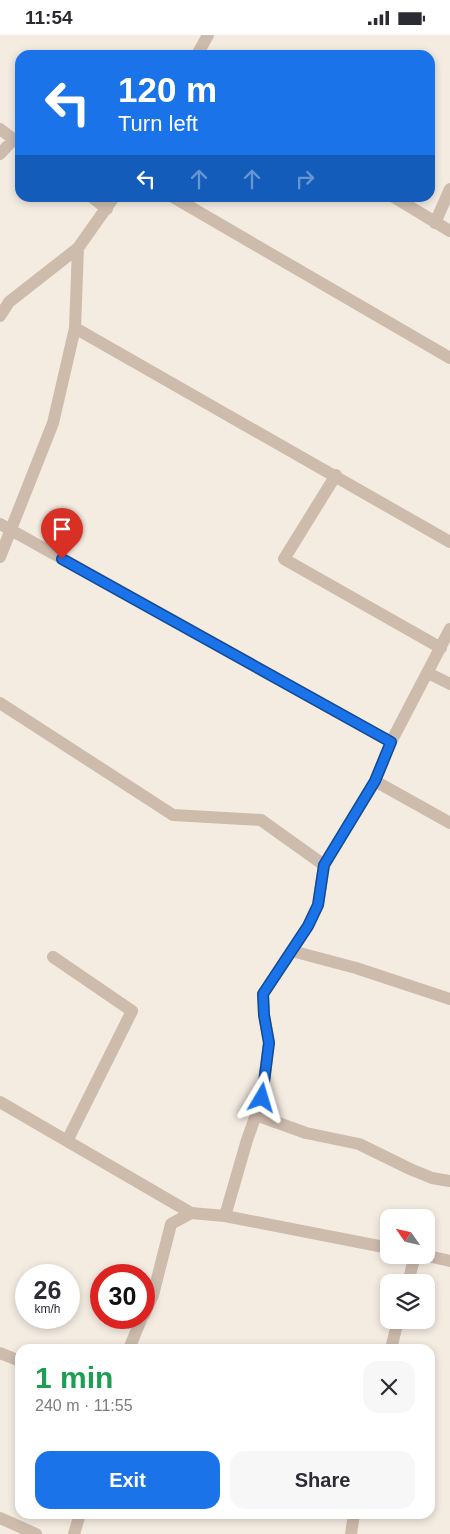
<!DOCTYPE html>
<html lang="en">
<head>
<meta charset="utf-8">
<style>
	:root { --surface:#fff; --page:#f7f7f7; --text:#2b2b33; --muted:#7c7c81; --accent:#1a73e8 }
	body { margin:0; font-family:Helvetica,sans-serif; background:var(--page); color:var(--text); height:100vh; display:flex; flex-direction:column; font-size:19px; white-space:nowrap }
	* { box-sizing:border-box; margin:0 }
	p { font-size:16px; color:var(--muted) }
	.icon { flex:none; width:28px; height:28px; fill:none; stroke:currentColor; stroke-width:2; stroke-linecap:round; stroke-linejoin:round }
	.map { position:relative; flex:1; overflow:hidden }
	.sheet { position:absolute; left:15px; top:1309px; width:420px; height:175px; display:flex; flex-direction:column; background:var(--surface); border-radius:15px; box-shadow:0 2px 8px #0003 }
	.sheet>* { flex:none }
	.top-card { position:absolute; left:15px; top:15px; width:420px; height:152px; border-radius:15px; box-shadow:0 2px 8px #0003; background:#1a73e8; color:#fff; overflow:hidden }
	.needle { width:32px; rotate:304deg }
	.fabs { position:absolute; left:380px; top:1174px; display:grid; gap:10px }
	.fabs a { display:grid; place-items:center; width:55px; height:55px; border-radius:10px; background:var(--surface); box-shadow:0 2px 8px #0003; font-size:25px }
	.speed { position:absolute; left:15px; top:1229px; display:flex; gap:10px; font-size:25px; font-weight:700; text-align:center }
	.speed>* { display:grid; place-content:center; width:65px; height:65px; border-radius:50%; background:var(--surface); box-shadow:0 2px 8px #0003; line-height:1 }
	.speed small { font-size:12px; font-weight:400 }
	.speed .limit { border:8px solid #d22; background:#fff; color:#111 }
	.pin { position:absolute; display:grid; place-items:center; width:42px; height:42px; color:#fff; margin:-51px -21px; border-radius:50% 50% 50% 0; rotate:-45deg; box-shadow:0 0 5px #0007 }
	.pin .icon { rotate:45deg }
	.me { position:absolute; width:55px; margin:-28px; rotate:7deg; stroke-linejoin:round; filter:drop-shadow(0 0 4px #0008) }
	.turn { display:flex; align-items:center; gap:18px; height:105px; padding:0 20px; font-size:22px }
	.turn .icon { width:65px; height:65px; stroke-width:2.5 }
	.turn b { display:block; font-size:35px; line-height:42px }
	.lanes { display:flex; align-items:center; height:48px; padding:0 20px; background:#0003; justify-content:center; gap:25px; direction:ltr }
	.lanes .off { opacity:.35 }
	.round { display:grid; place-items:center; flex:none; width:52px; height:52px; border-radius:15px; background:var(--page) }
	.headline { display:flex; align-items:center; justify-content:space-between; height:85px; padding:0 20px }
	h1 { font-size:30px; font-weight:700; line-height:38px; color:#1e9e55 }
	.cta { display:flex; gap:10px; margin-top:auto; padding:10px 20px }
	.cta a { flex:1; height:58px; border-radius:15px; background:var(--accent); color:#fff; font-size:20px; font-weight:700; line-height:58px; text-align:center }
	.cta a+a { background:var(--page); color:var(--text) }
	.status { display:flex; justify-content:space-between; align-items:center; height:35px; padding:0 25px; background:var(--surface); direction:ltr }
	.status svg { height:14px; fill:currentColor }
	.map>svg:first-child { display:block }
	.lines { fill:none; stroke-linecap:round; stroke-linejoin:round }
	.street { stroke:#cdbbac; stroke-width:12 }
	.route-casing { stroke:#114b97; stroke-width:12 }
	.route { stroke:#1a73e8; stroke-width:9 }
</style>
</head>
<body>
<div class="status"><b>11:54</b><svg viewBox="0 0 49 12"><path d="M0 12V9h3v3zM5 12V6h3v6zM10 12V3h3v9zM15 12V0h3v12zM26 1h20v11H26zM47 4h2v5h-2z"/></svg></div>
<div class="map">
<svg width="450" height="1499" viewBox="0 0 450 1499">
	<rect width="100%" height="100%" fill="#f4ebe1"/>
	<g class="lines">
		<path class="street" d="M197,20L208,0
			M0,94L20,109
			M0,119L14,104
			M92,162L107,174
			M173,162L450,323
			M394,162L450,196
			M435,188L450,154
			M0,281L9,267L78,213L114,162
			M75,293L450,507
			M336,440L284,524L441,613
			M0,489L391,707
			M0,522L53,388L75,293L78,213
			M428,638L450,649
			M0,668L173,780L261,785L324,830
			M375,746L450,788
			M292,916L356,933L450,964
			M53,922L132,976L67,1106
			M0,1067L191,1178L225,1181L389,1213
			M256,1080L306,1098L359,1109L410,1134L432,1143L450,1146
			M225,1181L247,1105L262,1063L269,1007L264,980L263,959L308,891L318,870L324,830L375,746L391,707L450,594
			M423,1220L450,1226
			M408,1248L415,1220
			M144,1280L153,1260L171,1189L191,1178
			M129,1314L142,1282
			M391,1314L398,1285
			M0,1318L20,1326
			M0,1483L36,1499
			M74,1499L80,1479
			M351,1499L354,1479"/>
	</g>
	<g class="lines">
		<g class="route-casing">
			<path id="route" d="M62,524L391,707L375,746L324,830L318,870L308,891L263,959L264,980L269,1008L262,1063"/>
		</g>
		<use href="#route" class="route"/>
	</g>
</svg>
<div class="fabs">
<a><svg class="needle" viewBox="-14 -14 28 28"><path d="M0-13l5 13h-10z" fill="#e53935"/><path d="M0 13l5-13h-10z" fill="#7c7c81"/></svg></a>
<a><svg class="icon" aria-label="layers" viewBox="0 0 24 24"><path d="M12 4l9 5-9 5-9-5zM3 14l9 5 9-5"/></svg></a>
</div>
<div class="speed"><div>26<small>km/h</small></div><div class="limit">30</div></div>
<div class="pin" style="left:62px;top:524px;background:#d93025"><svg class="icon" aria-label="arrive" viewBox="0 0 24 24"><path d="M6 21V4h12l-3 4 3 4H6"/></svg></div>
<svg class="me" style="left:262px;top:1063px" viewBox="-20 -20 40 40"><path d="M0-17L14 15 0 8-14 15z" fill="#1a73e8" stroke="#fff" stroke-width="4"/></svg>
<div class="top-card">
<div class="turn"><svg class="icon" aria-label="left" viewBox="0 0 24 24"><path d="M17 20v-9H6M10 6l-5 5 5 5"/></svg><div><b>120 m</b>Turn left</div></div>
<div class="lanes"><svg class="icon" aria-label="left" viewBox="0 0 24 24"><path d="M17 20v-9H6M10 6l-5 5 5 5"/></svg><svg class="icon off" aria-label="ahead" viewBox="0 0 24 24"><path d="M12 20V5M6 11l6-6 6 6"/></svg><svg class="icon off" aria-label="ahead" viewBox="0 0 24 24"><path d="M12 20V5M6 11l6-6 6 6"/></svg><svg class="icon off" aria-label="right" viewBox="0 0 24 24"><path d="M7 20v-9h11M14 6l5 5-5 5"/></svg></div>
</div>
<section class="sheet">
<div class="headline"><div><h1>1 min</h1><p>240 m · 11:55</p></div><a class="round"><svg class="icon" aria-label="close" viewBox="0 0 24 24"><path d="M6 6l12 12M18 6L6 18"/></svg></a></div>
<div class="cta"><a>Exit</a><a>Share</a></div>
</section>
</div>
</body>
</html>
